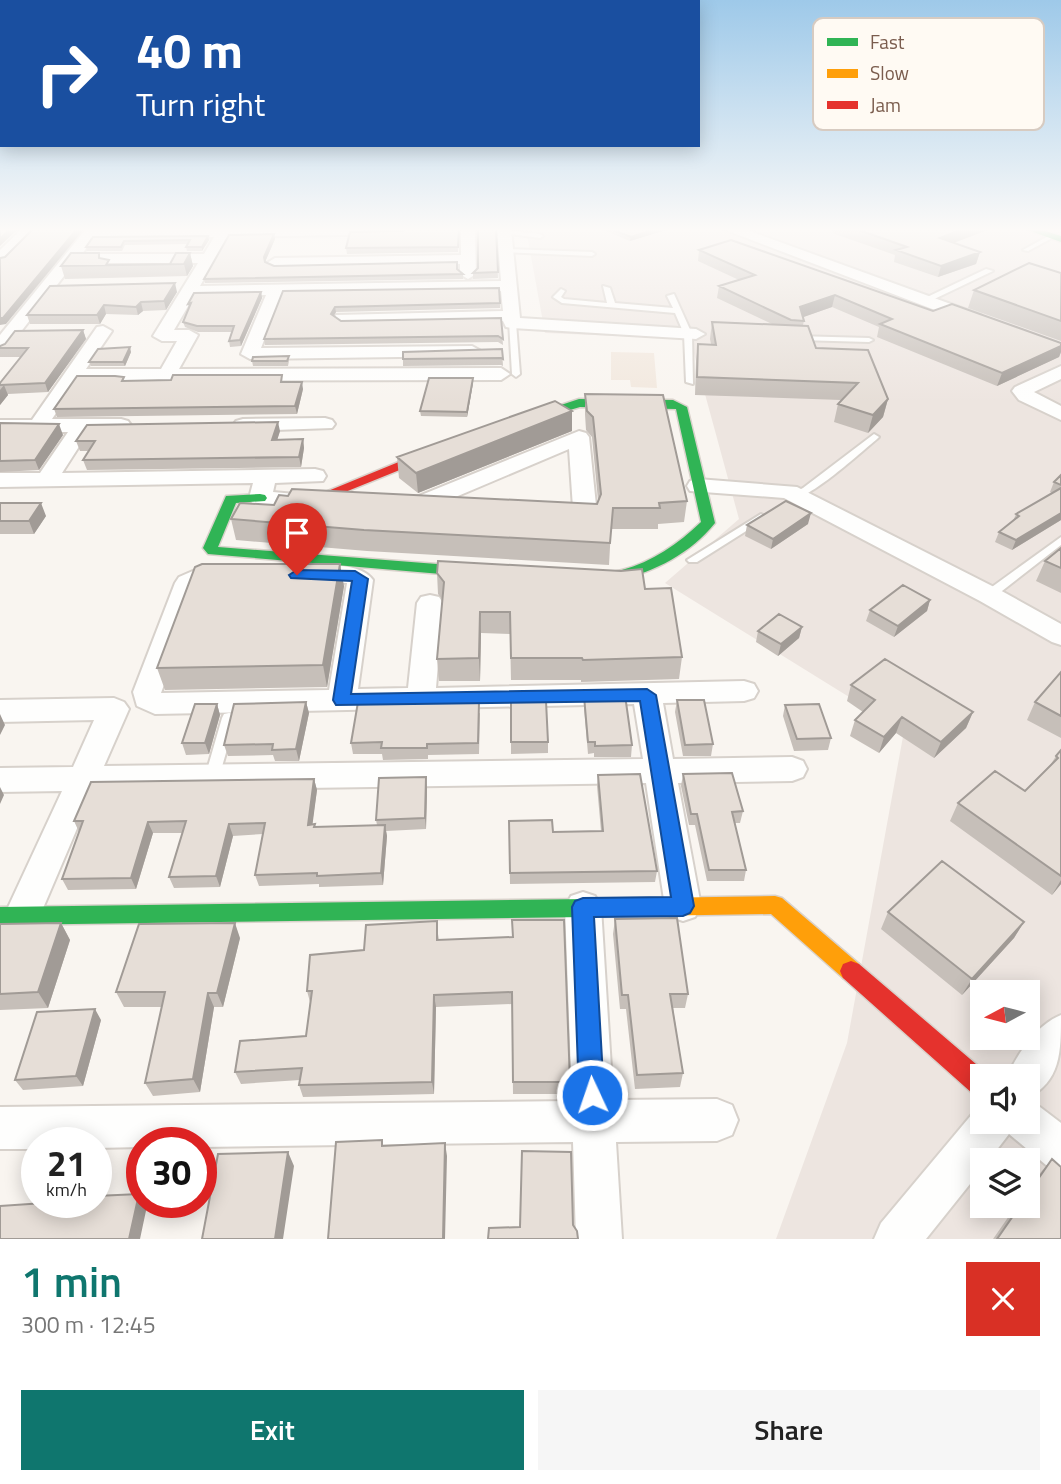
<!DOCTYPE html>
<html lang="en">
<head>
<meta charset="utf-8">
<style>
	:root { --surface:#fff; --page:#f6f6f6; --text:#222; --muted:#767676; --accent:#0f766e }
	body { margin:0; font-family:"Titillium Web",sans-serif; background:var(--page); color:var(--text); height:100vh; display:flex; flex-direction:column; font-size:26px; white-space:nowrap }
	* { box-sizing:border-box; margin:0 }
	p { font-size:23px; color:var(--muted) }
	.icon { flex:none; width:38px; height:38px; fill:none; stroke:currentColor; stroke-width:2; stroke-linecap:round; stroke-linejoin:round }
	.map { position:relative; height:1239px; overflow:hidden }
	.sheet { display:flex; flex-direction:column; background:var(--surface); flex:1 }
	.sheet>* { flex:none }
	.banner { position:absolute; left:0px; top:0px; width:700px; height:147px; box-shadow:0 4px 18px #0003; background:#1a4fa0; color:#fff; overflow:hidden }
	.needle { width:46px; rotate:263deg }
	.buttons { position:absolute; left:970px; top:980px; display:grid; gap:14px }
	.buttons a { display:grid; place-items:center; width:70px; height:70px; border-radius:0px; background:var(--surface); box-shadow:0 4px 18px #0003; font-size:35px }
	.speed { position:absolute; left:21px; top:1127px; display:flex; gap:14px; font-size:35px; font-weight:700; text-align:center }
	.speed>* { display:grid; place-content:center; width:91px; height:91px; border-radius:50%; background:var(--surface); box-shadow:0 4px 18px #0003; line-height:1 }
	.speed small { font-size:18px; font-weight:400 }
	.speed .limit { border:10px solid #d22; background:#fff; color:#111 }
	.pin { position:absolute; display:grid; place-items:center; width:60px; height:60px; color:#fff; margin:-72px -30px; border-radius:50% 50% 50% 0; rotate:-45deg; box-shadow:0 0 7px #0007 }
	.pin .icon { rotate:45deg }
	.me { position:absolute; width:77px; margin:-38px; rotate:357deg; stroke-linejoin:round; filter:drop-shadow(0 0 5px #0008) }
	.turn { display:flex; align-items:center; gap:24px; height:147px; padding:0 21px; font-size:32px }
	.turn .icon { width:91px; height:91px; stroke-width:2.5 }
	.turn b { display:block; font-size:49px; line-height:60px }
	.round { display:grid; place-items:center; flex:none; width:74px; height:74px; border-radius:0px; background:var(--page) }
	.headline { display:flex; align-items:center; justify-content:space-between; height:119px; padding:0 21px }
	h1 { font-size:42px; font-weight:600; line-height:52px; color:var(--accent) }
	.primary-button { display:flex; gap:14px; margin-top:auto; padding:14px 21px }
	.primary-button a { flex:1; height:80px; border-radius:0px; background:var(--accent); color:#fff; font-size:28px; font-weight:600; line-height:80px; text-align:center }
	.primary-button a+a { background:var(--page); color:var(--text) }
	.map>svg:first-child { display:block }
	.residential { fill:#f2e8de }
	.industrial { fill:#ede5e0; fill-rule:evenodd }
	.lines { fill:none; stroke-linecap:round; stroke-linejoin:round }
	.lane-casing { stroke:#d7d1cb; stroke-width:4 }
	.street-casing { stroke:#d7d1cb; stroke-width:4 }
	.fast-casing { stroke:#d9d2cb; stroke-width:3 }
	.slow-casing { stroke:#d9d2cb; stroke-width:3 }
	.jam-casing { stroke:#d9d2cb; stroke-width:3 }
	.lane { fill:#fefefd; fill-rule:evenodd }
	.street { fill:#fefefd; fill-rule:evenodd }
	.fast { fill:#30b455; fill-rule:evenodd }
	.slow { fill:#ff9f0a; fill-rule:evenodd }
	.jam { fill:#e5322d; fill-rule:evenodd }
	.wall { fill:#c6bfb9 }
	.shaded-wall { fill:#a19b96 }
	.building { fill:#e6ded7; stroke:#a19b96; stroke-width:2 }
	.route { fill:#1a73e8; stroke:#114b97; stroke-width:2 }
	.key { fill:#fffaf3; stroke:#d7cbc1; stroke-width:2 }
	.key-label { font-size:19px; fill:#7a5c4d }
</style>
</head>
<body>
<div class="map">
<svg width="1061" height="1239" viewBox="0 0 1061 1239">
	<rect width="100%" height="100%" fill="#f9f5f0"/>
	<path class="residential" d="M611,352L654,353L657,388L631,387L630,380H611Z"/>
	<path class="industrial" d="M526,229H1061V1239H776L847,1043L904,731L665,583L739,519L690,339L545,333ZM982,992H1027V1038H982ZM982,1076H1027V1122H982ZM982,1160H1027V1206H982Z"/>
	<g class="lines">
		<g class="lane-casing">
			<path id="lane" d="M504,230L540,234L543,236L540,238L502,233V231Z
				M1052,234L1054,235V237L1028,251L1023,250Z
				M505,249L592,252L595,254L592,256L503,252L502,251Z
				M986,269L993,271L928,302L921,300Z
				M603,286L610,288L615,303L673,308L667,296L674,294L692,334L693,384L686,382L684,334L675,313L562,303L553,297L561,289L565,291L561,297L564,299L607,303Z
				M509,321L516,323L520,374L516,377L512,374Z
				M795,336L869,338L873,340L869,342L798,340H795Z
				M874,434L879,437L877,439C860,453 807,502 788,500L787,498L788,496L803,488Z
				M761,514L766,517L765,519L697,562H689L687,560Z
				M1061,537V545L993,598H985L983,595L985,592Z
				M229,713L234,714L236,718L219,777L217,781L212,783L207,781L205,777L222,718L224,714Z"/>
		</g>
		<g class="street-casing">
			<path id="street" d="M22,229H37L5,261L0,263V250Z
				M86,229L410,230L403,234L228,237L200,286L501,281L497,229H511L520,318L696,329L705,334L696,339L512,328L506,327L503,321L342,324L334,319L336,315L503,311L501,291L282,294L261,348L472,346L481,351L472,356L250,359L241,354L266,295L194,296L174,330H189L198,335L179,369L501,368L510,374L501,380L78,381L52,419H121L128,421L131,425L128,429L89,431L62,473L315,469L323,471L326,476L323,481L275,483L273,492L295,494L298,499L295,504L287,506L252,503L249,498L253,483L0,487V473H40L68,432H0V420H32L97,327L103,326L112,331L86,369H161L177,341H162L153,336L198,263H74L6,351L0,352V335ZM214,237L204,254H82L93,239Z
				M461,229H475L476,274L468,279L460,274V264L275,268L267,263L275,258L461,255Z
				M723,229H744L981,315L983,319L975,324L969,323Z
				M1061,366V379L1034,392L1061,406V420L1019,400L1012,391L1015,387Z
				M325,418L332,420L335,424L332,428L243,431L236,429L233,425L236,421L243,419Z
				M579,431L586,433L589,437L597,515L593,520H555L551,515L555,510L573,508L569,449L420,512H404L401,507L404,502Z
				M698,479L797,487L998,589L1061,624V645L1052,642L980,601L784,498L690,491L687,486L690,481Z
				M202,567L232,570L235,575L232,580L207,583L199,587L161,693L329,690L347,583L298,580L295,575L298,570C319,564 360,561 373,580L358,689L408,688L417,603L421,597L430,595L439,597L443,603L436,688L744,681L754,684L758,691L754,698L744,701L663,703L673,759L792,757L803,761L807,769L803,777L792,781L678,783L701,906L695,917L683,921L671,917L665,906L646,783L93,791L35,927L22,932L9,927L4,916L62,791L0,792V768L73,767L94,720L0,722V700L114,698L124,702L129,709L104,766L643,759L634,704L155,714L137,706L133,692L175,583L179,577Z
				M583,892L595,896L601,907L613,1100L717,1099L732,1105L738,1120L732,1135L717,1141L616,1142L622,1239H576L573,1142L201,1147V1143H142V1147L96,1148V1143H37V1149H0V1107L572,1101L565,907L571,896Z
				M1061,1015C1061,1051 1061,1082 1027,1098V1076H1008C1017,1053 1038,1024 1061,1015Z
				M1027,1102L1040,1107L1061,1123V1171L1046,1165L1009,1134L989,1160H982V1169L926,1239H874L881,1223L978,1107L982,1106V1122H1027Z"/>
		</g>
		<g class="fast-casing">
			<path id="fast" d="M1025,229H1039L1061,236V242Z
				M579,399L673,400L687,407L715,523C691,553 655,572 618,580C608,583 595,587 588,579L590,576C600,573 611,573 622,570C652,562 678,544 701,522L676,409L580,407L516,426L510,422Z
				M260,494L265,495L267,498L265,501L236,503L218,547L488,568L495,573L488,578L208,554L203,548L226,496Z
				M586,899L593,901L597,908L593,915L586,917L0,925V907Z"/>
		</g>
		<g class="slow-casing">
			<path id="slow" d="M775,896L782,898L859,964L862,971L859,978L851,981L843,978L771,914L586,917L579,915L575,908L579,901L586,899Z"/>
		</g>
		<g class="jam-casing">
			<path id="jam" d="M445,443L451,447L449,450L318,503H308L306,500Z
				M851,961L859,964L990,1076H982V1097L973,1094L843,978L840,971L843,964Z"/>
		</g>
		<use href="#lane" class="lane"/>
		<use href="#street" class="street"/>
		<use href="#fast" class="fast"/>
		<use href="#slow" class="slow"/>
		<use href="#jam" class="jam"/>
	</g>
	<path class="wall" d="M459,229L458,252L347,254L346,248L403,231Z
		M496,229L498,278L473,279V273L478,268Z
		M601,229H669L630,241Z
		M833,229H990L954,243L980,252L976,264L938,277L894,262L895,255L832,233Z
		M208,236L209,240L202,251H187L186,247L188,244L125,245L122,251H87L86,247L93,237Z
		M275,239L265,262L274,266L457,269L463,274V279L205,283L204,279Z
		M699,250L933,311L1061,343V352L1059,357L997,386L877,337L879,327L832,307L803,317L804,321L803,325L816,348L888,399L883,417L868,433L834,422L838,404L841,400L695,395L696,361L698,344H711L710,339L712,322L772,324L717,298L719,286L739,280L698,261Z
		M190,253L193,266L187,276L65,279L61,266L100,259L110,265L170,264Z
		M1061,273V341L968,308L974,290Z
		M283,291L500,303V308L336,312L334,316L341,321L501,318L503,345L498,342L265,345L264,339Z
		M177,292L166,310L143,311L138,315L106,314L100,324H30L27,315Z
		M261,292L262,298L241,346L230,347L229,341L232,332H198L185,327L183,322L189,309L188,304Z
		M83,330L86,339L48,392L8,394V395L0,405V383L21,357H0V346Z
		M502,349L503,366L501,365L403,366V359Z
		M131,352L125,366H91L89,362Z
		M289,356V361L288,366H253L252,361Z
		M125,381L284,382L303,389L297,414L57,417L54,409Z
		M473,383L467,417L421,416L420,411Z
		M585,394L687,501L684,522L658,524V529H611L609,565L367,551L236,540L231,519L274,505L597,504L598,500L592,437L586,430L585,414Z
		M572,411V431L418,493L399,478L397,457Z
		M0,423L63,435L39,470L0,472Z
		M280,431L277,440L303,439L304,448L301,467L87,470L83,460L89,451H80L76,441Z
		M1061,475V520L1012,550L995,542L999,532L1013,521L1016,514L1052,493L1050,492L1054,482Z
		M0,503L46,516L34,534H0Z
		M808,524L771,549L745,536L747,525Z
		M1061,548V593L1036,581L1045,561Z
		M437,573L645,589L682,657L679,679L581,682V680H511L510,634L481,633L480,681H439L437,659L442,599L438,594Z
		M344,586L327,687L165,690L157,668Z
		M930,600L927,611L894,637L866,621L870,610Z
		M802,627L799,638L778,656L756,642L758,631Z
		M1061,672V738L1027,720L1035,702Z
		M851,685L973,712L966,728L934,758L896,733L879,753L850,736L855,720L863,712L847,701Z
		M584,696L632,745L631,757H594V753L588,754L584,708Z
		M677,700L713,744L711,756H683L675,712Z
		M306,702L309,713L299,761H275L273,755L228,756L224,745Z
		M511,702L548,742V753L511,754Z
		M217,704L220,715L209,754L186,755L182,743Z
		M785,705L831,738L828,750L794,751L783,716Z
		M480,713L479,754L428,755V759L383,760L382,754H353L351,743Z
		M1061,750V884L1052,895L950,821L958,803L1025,791L1051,764L1056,756Z
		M683,774L743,811L740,823H735L746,870L744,881H707L695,825H689L681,786Z
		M598,775L657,871L655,882L510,884L509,821L553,832L601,831L597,786Z
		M426,777L427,789L426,829L386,831L387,836L383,885L319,887V884L259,886L255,875L263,834L233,836L220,887L174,888L169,877L183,833H153L136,889L68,890L62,879L79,832L74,821L314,779L317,790L312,824H315V827L377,825L376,820Z
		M888,912L1024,922L1014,938L962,995L881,929Z
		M615,919L688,994L685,1008H673L683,1073L680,1087L635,1089L626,1009H620L613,934Z
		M61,923L70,940L48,1008L0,1010V924Z
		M438,934L439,940L513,937L570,1082L569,1094H513L512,1004L436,1007L434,1094L303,1097L299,1085L300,1080L241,1084L235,1072L306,1036L310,1002L307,991L364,950Z
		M240,938L223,1007H214L200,1092L153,1096L145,1083L162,1007H124L116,992Z
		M101,1020L83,1086L23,1090L15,1080Z
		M1052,1159L1061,1239H993L1016,1206H1027V1190L1036,1178Z"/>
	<path class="shaded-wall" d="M10,229H18L0,246V239Z
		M77,229H84L6,324L0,325V318Z
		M656,229H669L630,241L631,237Z
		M963,229H990L937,249L940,238Z
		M274,234L275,239L265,262L264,257Z
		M208,236L209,240L202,251V247Z
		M980,252L976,264L938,277L941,266Z
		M190,253L193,266L187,276L184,264Z
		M175,283L177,292L166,310L164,301Z
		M261,292L262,298L241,346L240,340Z
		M835,295L832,307L798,319L800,307Z
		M141,302L143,311L138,315L136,307Z
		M104,305L106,314L100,324L97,315Z
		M335,307L336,312L331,320V314Z
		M83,330L86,339L48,392L45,383Z
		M1061,346V352L1059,357L997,386L1002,373Z
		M130,347L131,352L125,366L123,362Z
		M473,378V383L467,417V412Z
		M302,382L303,389L297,414L295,406Z
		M4,385L8,395L0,405V390Z
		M888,399L883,417L868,433L873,415Z
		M572,411V431L418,493L416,473Z
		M278,422L280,431L274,450L272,440Z
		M59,424L63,435L39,470L35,460Z
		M303,439L304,448L301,467L299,457Z
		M41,503L46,516L34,534L29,521Z
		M811,513L808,524L771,549L773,539Z
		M1061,513V520L1012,550L1016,540Z
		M340,564L344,586L327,687L323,665Z
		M930,600L927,611L894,637L898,626Z
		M480,612L481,633L480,681L479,658Z
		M802,627L799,638L778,656L781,644Z
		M306,702L309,713L299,761L296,749Z
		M217,704L220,715L209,754L205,743Z
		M973,712L966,728L934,758L941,742Z
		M0,714L5,725L0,735Z
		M902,717L896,733L879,753L884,737Z
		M426,777L427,789L426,829L425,818Z
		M314,779L317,790L311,836L308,825Z
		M0,787L4,795L0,804Z
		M148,822L153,833L136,889L131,878Z
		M229,824L233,836L220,887L216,876Z
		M385,825L387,836L383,885L381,873Z
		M1061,880V884L1052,895Z
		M1024,922L1014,938L962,995L972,979Z
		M61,923L70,940L48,1008L38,992Z
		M235,923L240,938L223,1007L217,993Z
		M208,993L214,1007L200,1092L193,1079Z
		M434,995L436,1007L434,1094L432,1082Z
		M95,1009L101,1020L83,1086L76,1076Z
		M445,1143L447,1156L445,1239H443Z
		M288,1152L294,1166L283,1239H275Z
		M139,1194L142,1198V1202H145L147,1206L140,1239H129Z"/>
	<path class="building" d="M0,229H10L0,239Z
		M33,229H77L3,318H0V258L5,257Z
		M406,229H459L458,247L346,248L350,232L403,231Z
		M478,229H496L498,272L473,273L478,268Z
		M611,229H656L631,237Z
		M856,229H963L940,238L980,252L941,266L896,250L907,247Z
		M274,234L264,257L265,262L274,266L457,262V269L463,274L204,279L229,235Z
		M208,236L202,247H186L190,240L124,241L121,247H86L93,237Z
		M731,240L933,311L952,304L1061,343V346L1002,373L880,324L892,319L835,295L800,307L804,321L791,320L719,286L755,275L699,250Z
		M71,253H99V258L109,260L106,265L170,264L176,253H190L184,264L61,266Z
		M1029,263L1061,273V321L974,290Z
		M175,283L164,301L141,302L136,307L104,305L97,315H27L50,286Z
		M499,288L500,303L335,307L331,314L341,321L501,318L503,339L498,336L264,339L283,291Z
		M261,292L240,340L229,341L234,326H197L183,322L191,303L188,304L194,293Z
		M712,322L808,326L816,348L868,350L888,399L873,415L838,404L858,383L697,377L698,344L716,345Z
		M83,330L45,383L0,385V383L28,348H0V346L5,344L15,331Z
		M130,347L123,362H89L98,349Z
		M502,349L503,359L501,358L403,359V352Z
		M289,356L287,361H252L253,357Z
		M173,375H282L281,382H302L295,406L54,409L77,376H115L124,377L122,381L171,380Z
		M429,378H473L467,412L420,411Z
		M585,394L663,395L687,501L659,503L660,508H613L610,543L364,530L231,519L240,503L274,505L279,495L288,496L292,489L597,504L601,494L593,417L587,411Z
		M555,401L572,411L416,473L397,457Z
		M278,422L272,440L303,439L299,457L83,460L95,441H76L87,425Z
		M0,423L59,424L35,460L0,461Z
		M1061,475V485L1054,482Z
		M1061,488V513L1016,540L999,532L1019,516L1016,514Z
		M786,501L811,513L773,539L747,525Z
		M0,503H41L29,521H0Z
		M1061,548V568L1045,561Z
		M438,561L621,571L642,569L645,589L671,588L682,657L583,660L582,658H511L510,612H480L479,658L437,659L444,582L437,573Z
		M202,564H340L323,665L157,668L195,567Z
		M903,585L930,600L898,626L870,610Z
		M779,614L802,627L781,644L758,631Z
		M885,659L973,712L941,742L902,717L884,737L855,720L875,700L851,685Z
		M1061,672V716L1035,702Z
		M625,695L632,745L595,746V742H588L584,696Z
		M677,700H704L713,744L685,745Z
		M546,701L548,742H511V702Z
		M306,702L296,749L272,750L273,744L224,745L234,704Z
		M358,702H479L478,743L427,744V748H381L382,742L351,743Z
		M195,704H217L205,743H182Z
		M819,704L831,738L797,739L785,705Z
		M1061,750V876L958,803L995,771L1025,791L1058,758L1056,756Z
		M732,773L743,811L732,812L746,870H709L697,814H691L683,774Z
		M640,774L657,871L510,873L509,821L552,820L553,832L603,831L598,775Z
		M426,777L425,818L376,820L379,778Z
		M314,779L308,825L315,824L314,827L385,825L381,873L317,876V873L255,875L265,823L229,824L216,876L169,877L186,821L148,822L131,878L62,879L83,821H74L91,782Z
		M942,861L1024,922L972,979L888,912Z
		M677,918L688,994H670L683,1073L637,1075L628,995H622L615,919Z
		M512,920H564L570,1082H513L512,992L434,995L432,1082L299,1085L302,1068L235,1072L240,1041L306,1036L312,991H307L310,955L364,950L366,925L437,921V940L513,937Z
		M61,923L38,992L0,994V924Z
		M235,923L217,993H208L193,1079L145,1083L165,992H116L139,924Z
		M95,1009L76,1076L15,1080L37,1012Z
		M382,1140V1146L445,1143L443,1239H328L336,1142Z
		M522,1151L571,1152L573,1225L577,1231L578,1239H488L489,1228L520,1227Z
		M288,1152L275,1239H202L218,1154Z
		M1052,1159L1061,1167V1239H997L1020,1206H1027V1195Z
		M139,1194L129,1239H0V1206L59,1202H96V1196Z"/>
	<linearGradient id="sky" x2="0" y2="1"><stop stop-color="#9ec9e9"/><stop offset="0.57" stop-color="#fcfaf8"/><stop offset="1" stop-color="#fcfaf8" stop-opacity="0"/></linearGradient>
	<rect width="1061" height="403" fill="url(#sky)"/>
	<path class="route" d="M297,570L355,571L368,579L351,694L647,689L656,695L694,906L690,913L683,916L594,917L604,1095L600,1103L592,1107L583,1103L579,1095L572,907L575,901L583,898L671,897L640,701L336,705L333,700L352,581L291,578L289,575Z"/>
	<rect x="813" y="18" width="231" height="112" rx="10" class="key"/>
	<rect x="827" y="38" width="31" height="8" fill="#30b455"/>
	<rect x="827" y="69" width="31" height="9" fill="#ff9f0a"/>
	<rect x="827" y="101" width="31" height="8" fill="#e5322d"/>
	<g class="key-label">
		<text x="870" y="49">Fast</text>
		<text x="870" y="80">Slow</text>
		<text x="870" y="112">Jam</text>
	</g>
</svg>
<div class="buttons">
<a><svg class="needle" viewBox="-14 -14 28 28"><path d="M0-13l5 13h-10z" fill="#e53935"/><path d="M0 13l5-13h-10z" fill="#767676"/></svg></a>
<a><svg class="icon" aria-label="sound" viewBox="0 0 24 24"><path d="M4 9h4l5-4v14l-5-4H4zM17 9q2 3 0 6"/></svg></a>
<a><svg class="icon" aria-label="layers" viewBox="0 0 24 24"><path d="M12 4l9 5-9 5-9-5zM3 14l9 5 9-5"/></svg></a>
</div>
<div class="speed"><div>21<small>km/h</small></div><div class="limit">30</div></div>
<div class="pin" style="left:297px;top:575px;background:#d93025"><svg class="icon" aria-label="arrive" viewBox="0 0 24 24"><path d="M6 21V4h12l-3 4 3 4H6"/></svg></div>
<svg class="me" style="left:592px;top:1095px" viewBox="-20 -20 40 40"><circle r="17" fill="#1a73e8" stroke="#fff" stroke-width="3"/><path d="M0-11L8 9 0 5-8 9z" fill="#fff"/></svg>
<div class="banner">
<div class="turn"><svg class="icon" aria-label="right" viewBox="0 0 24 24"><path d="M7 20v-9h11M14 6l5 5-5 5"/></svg><div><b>40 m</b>Turn right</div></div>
</div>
</div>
<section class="sheet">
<div class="headline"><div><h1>1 min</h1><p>300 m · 12:45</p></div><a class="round" style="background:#d93025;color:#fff"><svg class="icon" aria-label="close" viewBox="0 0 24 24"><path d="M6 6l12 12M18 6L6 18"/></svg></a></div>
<div class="primary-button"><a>Exit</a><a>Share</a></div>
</section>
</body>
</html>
